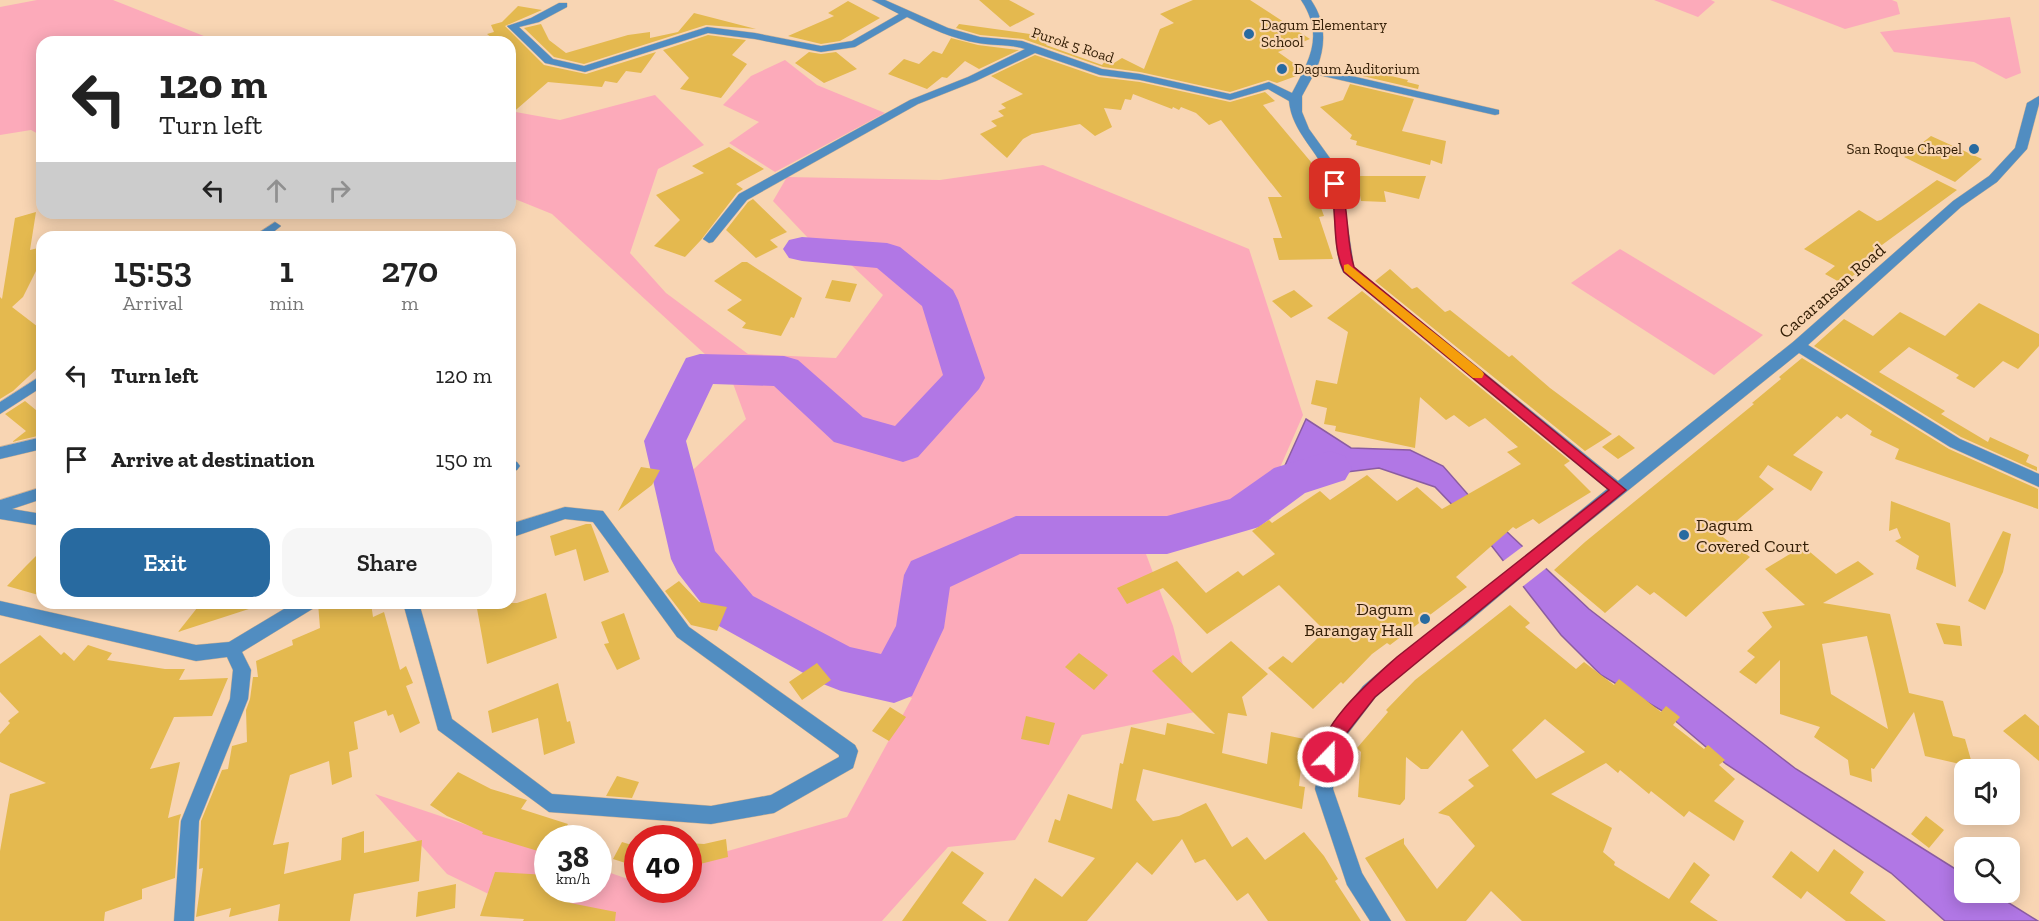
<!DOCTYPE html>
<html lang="en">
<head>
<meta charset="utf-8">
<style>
	:root { --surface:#fff; --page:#f6f6f6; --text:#222; --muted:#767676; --accent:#286aa0 }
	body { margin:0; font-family:"Zilla Slab",serif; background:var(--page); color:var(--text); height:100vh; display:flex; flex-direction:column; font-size:22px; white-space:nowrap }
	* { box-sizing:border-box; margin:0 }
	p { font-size:20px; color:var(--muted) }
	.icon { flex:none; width:33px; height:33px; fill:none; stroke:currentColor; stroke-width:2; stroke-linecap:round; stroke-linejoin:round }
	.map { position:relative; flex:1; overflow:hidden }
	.panel { position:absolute; left:36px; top:231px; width:480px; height:378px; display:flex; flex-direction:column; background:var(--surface); border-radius:18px; box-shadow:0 3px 15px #0003 }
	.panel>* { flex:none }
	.top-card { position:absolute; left:36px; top:36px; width:480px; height:183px; border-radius:18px; box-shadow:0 3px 15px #0003; background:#fff; color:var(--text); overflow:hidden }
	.tools { position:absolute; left:1954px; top:759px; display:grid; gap:12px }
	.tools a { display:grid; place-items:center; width:66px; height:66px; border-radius:12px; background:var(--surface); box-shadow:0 3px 15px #0003; font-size:30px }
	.speed { position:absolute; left:534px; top:825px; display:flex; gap:12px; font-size:30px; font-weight:700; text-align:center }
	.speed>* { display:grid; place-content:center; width:78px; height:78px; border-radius:50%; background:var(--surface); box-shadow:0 3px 15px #0003; line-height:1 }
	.speed small { font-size:15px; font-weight:400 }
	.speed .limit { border:9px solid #d22; background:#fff; color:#111 }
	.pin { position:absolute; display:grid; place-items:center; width:51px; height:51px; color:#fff; margin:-26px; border-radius:12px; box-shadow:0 3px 9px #0006 }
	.me { position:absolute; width:66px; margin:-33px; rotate:22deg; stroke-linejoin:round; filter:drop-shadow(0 0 4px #0008) }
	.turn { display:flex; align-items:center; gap:21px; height:126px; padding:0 24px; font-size:27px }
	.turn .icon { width:78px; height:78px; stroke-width:2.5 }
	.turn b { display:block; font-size:42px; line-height:51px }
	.lanes { display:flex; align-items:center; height:57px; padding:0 24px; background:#0003; justify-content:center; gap:30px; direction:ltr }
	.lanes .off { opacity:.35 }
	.eta { display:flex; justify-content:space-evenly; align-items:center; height:102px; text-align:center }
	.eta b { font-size:36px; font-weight:600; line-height:42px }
	.action { display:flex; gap:12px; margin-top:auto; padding:12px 24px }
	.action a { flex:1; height:69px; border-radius:18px; background:var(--accent); color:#fff; font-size:24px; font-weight:600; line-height:69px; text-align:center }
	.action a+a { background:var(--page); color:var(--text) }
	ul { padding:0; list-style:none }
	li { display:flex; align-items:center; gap:18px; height:84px; padding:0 24px }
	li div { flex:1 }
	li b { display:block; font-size:22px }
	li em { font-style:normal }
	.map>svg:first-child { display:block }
	.green { fill:#fcaaba }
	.water { fill:#b177e5; stroke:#8b5ca1; stroke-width:1.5 }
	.pier { fill:#f8d5b3 }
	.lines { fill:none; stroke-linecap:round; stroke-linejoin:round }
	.river { fill:#b177e5; fill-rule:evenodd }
	.building { fill:#e4b94f; fill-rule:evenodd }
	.minor-casing { stroke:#d4b493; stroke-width:1 }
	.minor { fill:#518dc1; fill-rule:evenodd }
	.route { fill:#e11d48; stroke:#92132f; stroke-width:1.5 }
	.slow { fill:#f59e0b }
	.poi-dot { fill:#286aa0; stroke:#f8d5b3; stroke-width:2 }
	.labels { text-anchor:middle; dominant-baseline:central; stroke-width:4.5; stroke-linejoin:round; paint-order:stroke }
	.far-poi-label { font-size:15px; fill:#311c03; stroke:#f8d5b3; text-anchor:start }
	.far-street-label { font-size:15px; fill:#311c03; stroke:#f8d5b3 }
	.street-label { font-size:18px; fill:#311c03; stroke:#f8d5b3 }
	.poi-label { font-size:18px; fill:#311c03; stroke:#f8d5b3; text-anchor:start }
</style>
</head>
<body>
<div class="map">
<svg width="2039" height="921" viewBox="0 0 2039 921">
	<rect width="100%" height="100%" fill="#f8d5b3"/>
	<path class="green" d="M37,0H113L219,42H42V136L31,130L0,135V7Z
		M1654,0H1711L1715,2L1698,17Z
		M1770,0H1892L1897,2L1900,14L1845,29Z
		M2010,17L2021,73L2006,79L1974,62L1894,52L1880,32Z
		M785,60L817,85L885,113L775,172L729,143L759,122L723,105L751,76Z
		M655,95L704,145L658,169L630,253L666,293L748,354L836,358L883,295L846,260L809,239L773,201L787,177L940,180L1043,165L1249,249L1303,415L1268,495L1140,538L1173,626L1195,712L1082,735L1015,840L948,847L882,921H545L447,874L375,794L547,852L548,890H598L599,869L628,879L637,876L638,890H688L689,862L847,817L912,698L761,644L687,569L662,494L695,468L746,419L731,378L552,214L510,197V111L560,120Z
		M1620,249L1763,335L1714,375L1571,283Z"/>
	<path class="water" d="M1306,419L1351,448L1410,450L1443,466L1471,498L1589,609L1796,769L1965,875V892L1993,893L2038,921H1945L1891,873L1726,764L1666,713L1601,675L1561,635L1491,545L1435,487L1379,468L1322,475L1273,492Z"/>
	<path class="pier" d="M1526,544L1549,566L1522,587L1502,562Z"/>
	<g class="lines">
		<path class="river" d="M802,237L887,243L900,247L953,290L958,300L985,378L979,389L918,457L903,462L834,442L774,386L713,384L686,441L715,551L753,596L850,647L881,654L896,626L904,575L911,561L1016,516H1167L1230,499L1274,468L1330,451L1345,456L1352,468L1345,480L1305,493L1259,527L1167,554H1020L950,587L944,628L912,696L894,703L841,691L823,684L719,626L678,573L671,559L644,441L686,358L700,354L784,356L798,360L863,417L895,426L943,375L922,306L877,268L802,261L789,258L783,249L789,240Z"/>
	</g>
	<path class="building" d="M979,0H1009L1035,14L1010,27Z
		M1193,0H1250L1310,39L1278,52L1302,69L1299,75L1277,83L1268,80L1230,92L1140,72L1103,67L1023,39L980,35L956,28L959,24L1051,37L1046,45L1102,65L1105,61L1114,63L1122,58L1144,69L1160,29L1174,23L1160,14Z
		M848,1L880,18L840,41L821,44L788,36L834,16L828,13Z
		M518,6L542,10L505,26L544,65L586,74L656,52L641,73L626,71L617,83L605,81L602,87L548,82L510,115V42H497L487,34L494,32L491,25L502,22Z
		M694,13L756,29L706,25L584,64L554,57L524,28L541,24L549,40L566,53L628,35L650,32V38L678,32Z
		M708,35L746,40L732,55L747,64L721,98L680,89L689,78L663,50Z
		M951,38L978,45L1019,50L979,69L965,61L947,78L942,77L927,89L888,74L904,59L919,64L933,51L942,54Z
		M809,52L821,54L836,52L857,69L824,83L795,63Z
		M1035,55L1099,77L1140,82L1230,102L1265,92L1275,101L1263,105L1327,181L1329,188L1314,189L1324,216L1319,217L1333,259L1279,260L1273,238H1282L1268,197H1282L1221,120L1209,125L1196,113L1181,107L1179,110L1173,107L1172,109L1133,94L1131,100L1125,99L1121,110L1104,108L1112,127L1095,136L1080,124L1032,134L1023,139L1007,158L980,134L997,126L991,121L1004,116L998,111L1006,108L1001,104L1023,94L991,76Z
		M1357,68L1408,80L1407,82L1419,85L1418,89L1354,74Z
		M1350,84L1414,99L1402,131L1446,141L1442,164L1431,160L1430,165L1356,145L1357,141L1350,139L1352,135L1320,107L1343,100Z
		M1931,136L1982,159L1955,182L1904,157Z
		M729,147L764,169L736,184L743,189L737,193L701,240L685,257L654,246L680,220L656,195L704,173L692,166Z
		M1353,176H1426L1419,199L1384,191L1386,202L1361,201L1358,184L1352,183Z
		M1937,180L1957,190L1871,253L1877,256L1843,284L1825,274L1835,266L1804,249L1859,210L1877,221L1881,220Z
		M753,199L787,232L770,240L778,247L756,258L726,230L748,202Z
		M36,212L30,250L42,247V259L23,297L12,307L42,330V364L13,391L0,399V297L2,299L15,218Z
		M742,262H747L802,298L794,318L791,317L781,336L742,328L746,323L727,310L742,300L714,281Z
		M1390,269L1412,289L1417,287L1445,312L1450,310L1509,357L1512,355L1550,388L1612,434L1585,451L1375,281Z
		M832,280L857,284L850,302L825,298Z
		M1294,290L1313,306L1291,318L1272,301Z
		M1362,291L1570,461L1564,465L1591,492L1539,524L1533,519L1516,529L1513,527L1456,577L1467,587L1390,645L1387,643L1372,654L1343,684L1341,682L1313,709L1268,668L1283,656L1292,663L1325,631L1279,585L1207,634L1163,588L1127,604L1117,588L1177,561L1206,593L1238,571L1243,576L1275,554L1252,531L1269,520L1272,523L1320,491L1330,500L1367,475L1397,501L1417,487L1442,509L1521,464L1507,452L1518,447L1485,418L1469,427L1454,415L1446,420L1420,397L1415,448L1335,431L1336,426L1324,424L1327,408L1311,404L1316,380L1337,384L1348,332L1327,318Z
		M1979,303L2039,334V346L2018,369L2003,361L1974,388L1956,378L1959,375L1909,347L1879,372L1945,411L1941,414L1988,442L1990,437L2029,455L2026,462L2037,467V471L1961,437L1814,346L1844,319L1873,336L1900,312L1945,336Z
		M1802,358L1949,449L2038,489V509L1895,459L1899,449L1870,435L1872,431L1847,414L1841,419L1837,416L1793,455L1823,472L1811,491L1768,465L1759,477L1774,489L1720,535L1750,557L1686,617L1654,592L1650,595L1637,585L1605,613L1554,570L1585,542L1754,404L1752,403L1781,379L1779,377Z
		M25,401L42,415V435L12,442L26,431L5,414Z
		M1619,435L1635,448L1618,459L1602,447Z
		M641,467L660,470L652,485L618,511Z
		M1891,501L1950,523L1956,587L1916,569L1919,556L1895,541L1901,538L1897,528L1889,531Z
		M586,524H591L609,572L584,581L576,549L555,556L550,536Z
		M2003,531L2011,534L2003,572L1985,610L1968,601Z
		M1803,546L1836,574L1858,561L1874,574L1823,603L1890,614L1909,693L1943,701L1953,736L1965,739L1973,767L1925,756L1914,712L1874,769L1871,768L1872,782L1850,775L1848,760L1814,737L1820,727L1780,714V660L1756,684L1739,672L1755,657L1747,651L1772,627L1762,612L1805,605L1765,569ZM1867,636L1875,670L1888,729L1831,694L1822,644Z
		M42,550V596L7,586L26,566Z
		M679,581L699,602L727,607L717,631L691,625L665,591Z
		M546,593L557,638L487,664L476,603H517Z
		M201,603H254L255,607L178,632Z
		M318,603H371L373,617L384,612L400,670L406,666L413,683L406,686L420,723L400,733L393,714L388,716L386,710L354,722L358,749L349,752L352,777L332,785L329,761L290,775L273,845L289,842L284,874L341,860L342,838L364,831V853L422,840L419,881L354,894L350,921H278L280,904L229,917L231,908L196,917L203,868L199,869L201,821L222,770L228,769L232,746L247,742L246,710L250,699L253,677H258L256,661L293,645L292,640L320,628Z
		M1510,605L1530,623L1525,627L1576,669L1584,662L1614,685L1619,679L1661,712L1666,706L1680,717L1673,725L1704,749L1708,745L1725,760L1719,765L1735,779L1714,801L1744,821L1734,841L1689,811L1684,817L1651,791L1649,794L1620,770L1618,773L1606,763L1551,794L1612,828L1603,852L1615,862L1614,865L1669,899L1694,862L1710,875L1690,902L1718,921H1522L1491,891L1466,921H1406L1365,858L1404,838V844L1437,889L1475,846L1449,816L1438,813L1474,786L1468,780L1489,766L1462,730L1428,769H1421L1406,757L1405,799L1400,805L1358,797L1361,752L1357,748L1388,712L1386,710L1415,680ZM1545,719L1585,752L1536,779L1512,750Z
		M624,613L640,659L617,670L604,644L609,643L601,622Z
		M1936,623L1960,626L1962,646L1944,644Z
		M40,635L61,655L64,652L74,661L88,645L112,653L107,660L165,669H185L179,680L228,678L212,716L174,717L150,769L180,762L168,818L181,814L179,821L175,878L142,889V899L105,912L104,921H0V851L10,794L46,783L0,762V734L10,723L8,721L19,712L0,692V664Z
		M1231,641L1268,674L1242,697L1247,716L1228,713L1222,753L1267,764L1271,732L1304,739L1299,786L1305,787L1302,809L1143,769L1136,800L1153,821L1179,816L1206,803L1232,847L1247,837L1265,860L1304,832L1324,856L1338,879L1335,881L1361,921H1268L1248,893L1237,901L1205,859L1195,863L1182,839L1152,875L1137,862L1087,921H1008L1035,878L1062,897L1095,858L1048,842L1055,819L1060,821L1068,794L1112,809L1120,763L1123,764L1131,727L1165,735L1167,723L1215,734L1152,671L1173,655L1192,673Z
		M1079,653L1108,675L1094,690L1065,667Z
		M817,663L831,680L802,700L789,682Z
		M558,683L567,722L570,721L575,743L544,755L538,718L492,733L488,711Z
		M890,707L906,717L889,741L872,731Z
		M2025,714L2039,726V761L2003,731Z
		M1026,716L1055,723L1049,745L1021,739Z
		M458,772L491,789L527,800L521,809L568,824L560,838H548V854L482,834L483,832L447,816L430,805Z
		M617,776L639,782L632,798L606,796Z
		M1926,816L1944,830L1929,848L1911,834Z
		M726,839L728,857L688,867V843L704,844Z
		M622,842L638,847V867L613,859Z
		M1834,849L1864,872L1850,893L1886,921H1846L1807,891L1801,899L1772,877L1791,851L1818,872Z
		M952,851L984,873L962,903L987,921H902Z
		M495,872L548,875V890H574L570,903L616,912L615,921H523L524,919L480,916Z
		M456,884L455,908L416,917L418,892Z"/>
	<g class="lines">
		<g class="minor-casing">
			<path id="minor" d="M872,0H885L948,28L980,37L1022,41L1102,69L1140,74L1230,94L1269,82L1292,93C1309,60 1325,36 1301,0H1311C1326,22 1326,44 1317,68L1499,110V114L1495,115L1314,74L1302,96V112L1309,129L1332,161L1341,182L1354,267L1618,481L1793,342L1953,201L1989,176L2015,148L2027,103L2039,96V104L2027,149L1997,182L1961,207L1808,345L1960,439L2039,474V487L1950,447L1799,353L1549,554L1465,625L1409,667L1375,698L1340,744L1333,789L1362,873L1391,921H1370L1347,885L1315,789L1325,735L1363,686L1397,657L1453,615L1607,489L1343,272C1331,247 1338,208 1329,180C1319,151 1292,133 1289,101L1268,89L1230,100L1140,80L1100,75L1035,53L976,81L918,104L747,200L713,242L709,243L703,239L739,194L910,100L968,77L1025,49C1010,44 994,46 978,43C953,39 930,28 907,17L855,47L821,52L755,39L708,33L585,72L545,63L507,26L531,18L559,3H567V7L539,22L519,27L553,59L584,66L707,27L755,33L821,46L852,41L899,14Z
				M275,222L281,226L267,237H252Z
				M42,375V387L0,414V402Z
				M42,437V449L0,459V447Z
				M510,460L517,462L520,466L517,470L510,472Z
				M42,487V499L12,509L42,514V526L0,519V500Z
				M565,507L603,511L689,627L855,745L858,751L853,768L774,813L711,824L549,812L438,730L403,603H419L452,719L552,794L711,806L771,795L839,757V755L677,637L593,522L565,519L510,538V524Z
				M0,601L196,645L229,642L294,603H316L314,608L242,652L251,670L248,699L199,821L194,921H174L181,821L230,699L233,670L227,657L196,661L0,615Z"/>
		</g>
		<use href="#minor" class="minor"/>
	</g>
	<path class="route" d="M1335,180L1341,184C1349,211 1346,240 1354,267L1626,490L1375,697L1338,744L1334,762L1328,765L1323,762C1309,732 1376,676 1397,657L1609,490L1344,272C1331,245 1338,212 1330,184Z"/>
	<path class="slow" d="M1348,264L1482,371L1484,374L1482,378H1473L1344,271V265Z"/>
	<g class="poi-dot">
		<circle cx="1249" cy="34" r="6"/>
		<circle cx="1282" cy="69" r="6"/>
		<circle cx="1974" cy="149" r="6"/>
		<circle cx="1684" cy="535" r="6"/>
		<circle cx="1425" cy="619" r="6"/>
	</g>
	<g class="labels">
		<g class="far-poi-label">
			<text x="1261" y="25">Dagum Elementary<tspan x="1261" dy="17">School</tspan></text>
			<text x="1294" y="69">Dagum Auditorium</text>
			<text x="1962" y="149" text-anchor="end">San Roque Chapel</text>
		</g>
		<g class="far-street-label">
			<text transform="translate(1073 45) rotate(18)">Purok 5 Road</text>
		</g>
		<g class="street-label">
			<text transform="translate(1832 291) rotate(-41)">Cacaransan Road</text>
		</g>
		<g class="poi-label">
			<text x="1696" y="525">Dagum<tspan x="1696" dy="21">Covered Court</tspan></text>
			<text x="1413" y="609" text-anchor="end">Dagum<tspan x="1413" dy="21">Barangay Hall</tspan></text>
		</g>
	</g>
</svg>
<div class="tools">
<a><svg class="icon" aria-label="sound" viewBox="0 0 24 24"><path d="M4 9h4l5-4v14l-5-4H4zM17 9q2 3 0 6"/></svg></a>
<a><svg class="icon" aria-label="search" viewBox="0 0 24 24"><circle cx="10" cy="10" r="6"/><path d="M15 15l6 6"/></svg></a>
</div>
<div class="speed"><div>38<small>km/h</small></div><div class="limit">40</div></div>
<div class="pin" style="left:1335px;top:184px;background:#d93025"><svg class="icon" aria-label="arrive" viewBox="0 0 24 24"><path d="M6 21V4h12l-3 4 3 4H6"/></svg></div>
<svg class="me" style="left:1328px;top:757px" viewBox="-20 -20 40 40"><circle r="17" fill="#e11d48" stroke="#fff" stroke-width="3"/><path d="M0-11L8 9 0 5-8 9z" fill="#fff"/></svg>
<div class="top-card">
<div class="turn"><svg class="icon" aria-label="left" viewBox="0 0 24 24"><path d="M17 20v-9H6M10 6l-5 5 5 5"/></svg><div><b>120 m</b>Turn left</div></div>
<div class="lanes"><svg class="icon" aria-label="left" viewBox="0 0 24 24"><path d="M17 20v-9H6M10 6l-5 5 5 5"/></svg><svg class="icon off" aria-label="ahead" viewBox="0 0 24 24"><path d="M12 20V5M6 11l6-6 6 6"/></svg><svg class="icon off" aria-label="right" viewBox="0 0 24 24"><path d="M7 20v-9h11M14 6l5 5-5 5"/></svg></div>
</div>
<section class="panel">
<div class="eta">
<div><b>15:53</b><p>Arrival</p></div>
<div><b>1</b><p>min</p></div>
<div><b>270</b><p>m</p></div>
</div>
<ul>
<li><svg class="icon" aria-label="left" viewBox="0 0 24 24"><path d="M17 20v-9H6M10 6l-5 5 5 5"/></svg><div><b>Turn left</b></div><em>120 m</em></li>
<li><svg class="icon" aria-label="arrive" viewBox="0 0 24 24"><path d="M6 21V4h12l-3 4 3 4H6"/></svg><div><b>Arrive at destination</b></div><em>150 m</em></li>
</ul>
<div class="action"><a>Exit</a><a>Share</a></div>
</section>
</div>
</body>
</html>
